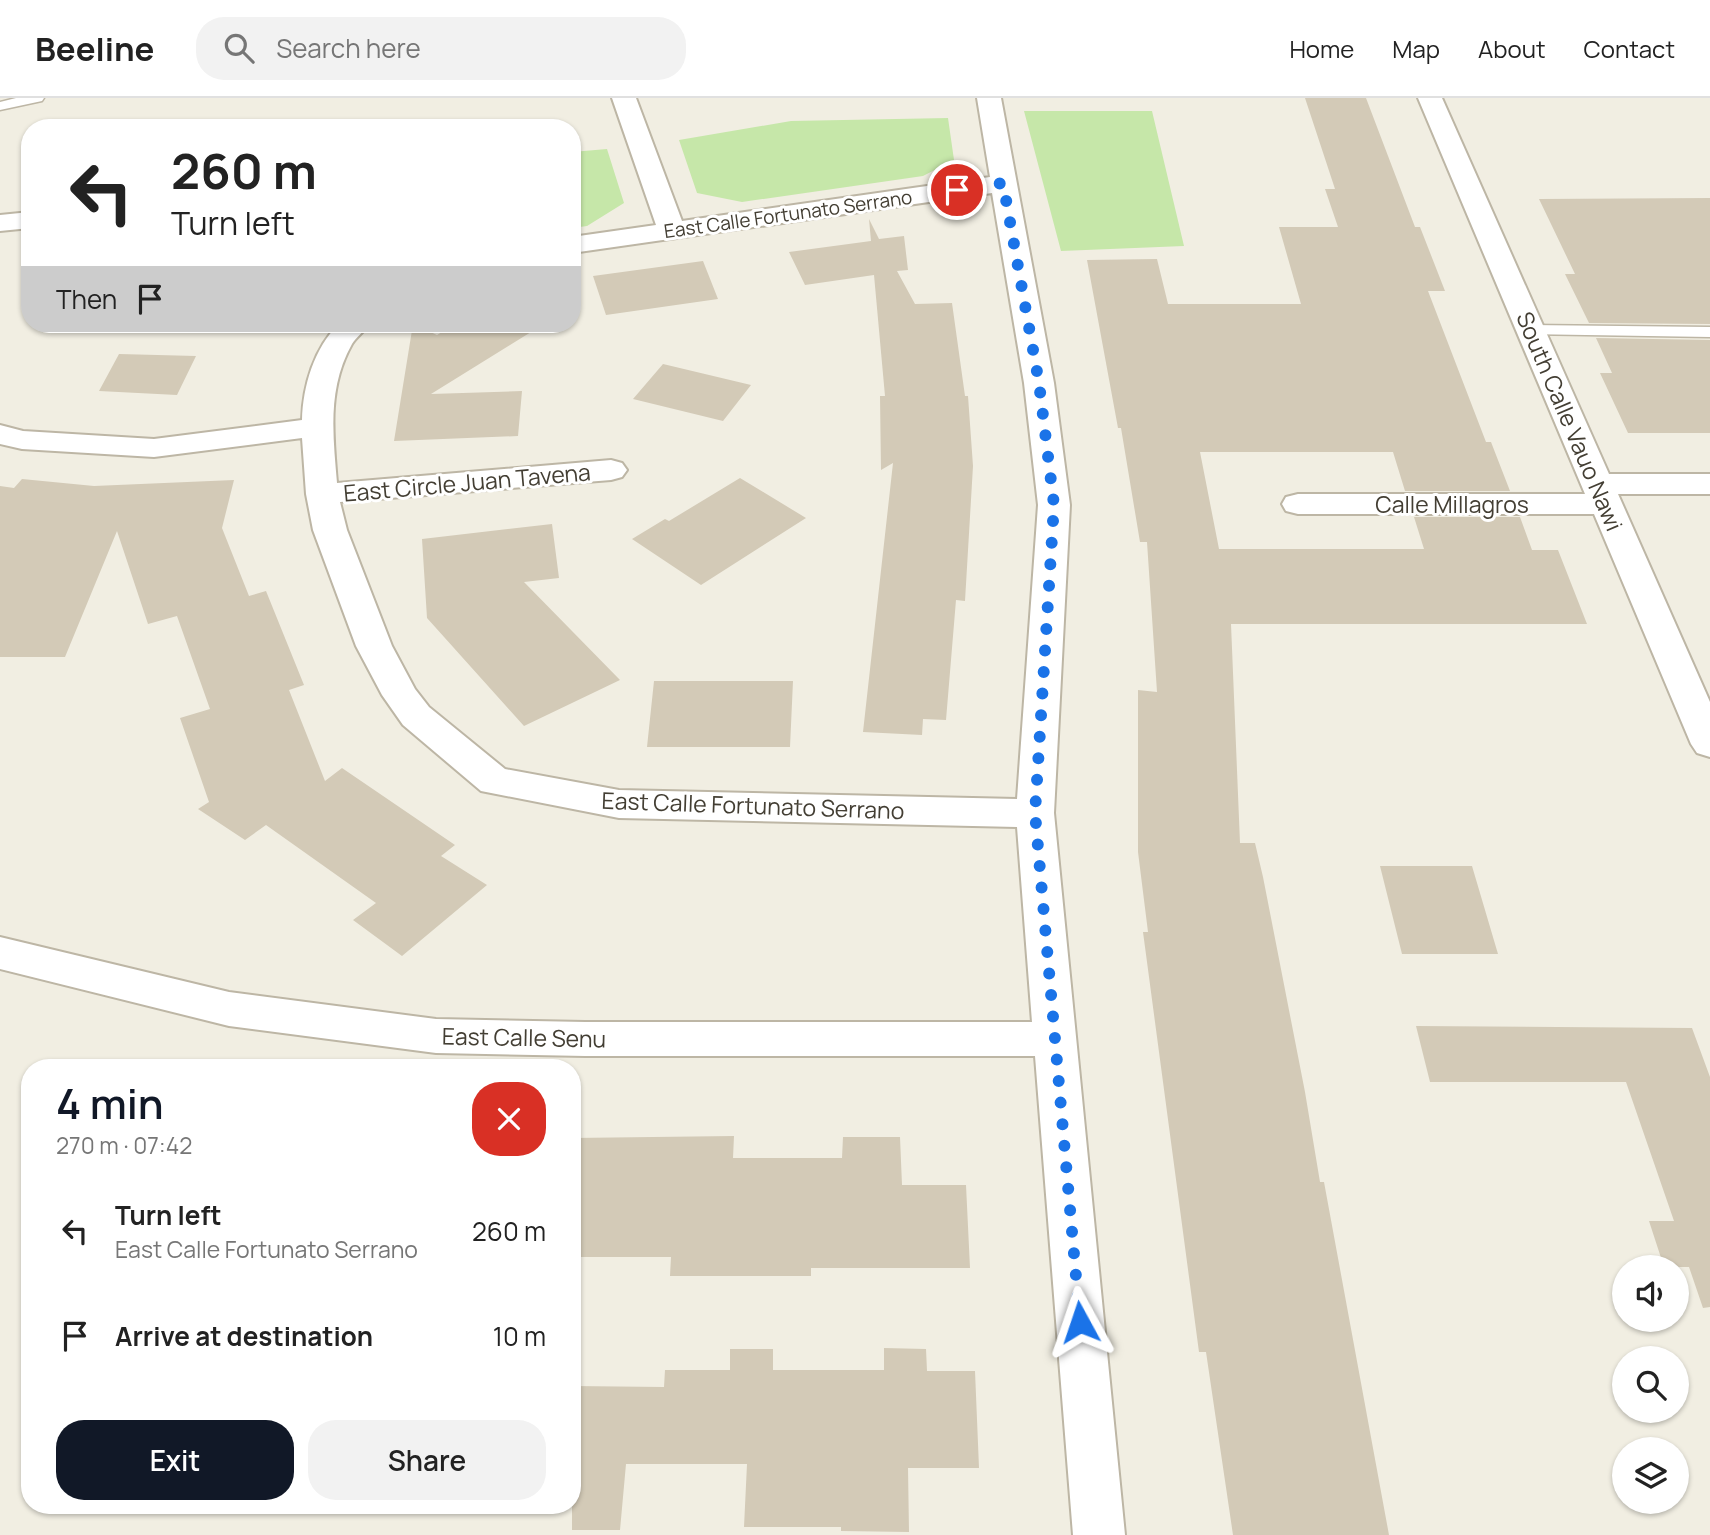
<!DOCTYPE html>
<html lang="en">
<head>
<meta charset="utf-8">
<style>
	:root { --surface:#fff; --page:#f2f2f2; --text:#222; --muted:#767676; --line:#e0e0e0; --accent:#111827 }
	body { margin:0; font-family:Manrope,sans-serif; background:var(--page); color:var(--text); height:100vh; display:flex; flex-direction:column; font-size:26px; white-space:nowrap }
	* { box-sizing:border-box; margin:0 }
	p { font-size:23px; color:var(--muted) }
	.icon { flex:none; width:38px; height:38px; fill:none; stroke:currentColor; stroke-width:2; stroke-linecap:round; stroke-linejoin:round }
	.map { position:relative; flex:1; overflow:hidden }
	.sheet { position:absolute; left:21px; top:961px; width:560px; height:455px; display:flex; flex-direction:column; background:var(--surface); border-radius:28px; box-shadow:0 2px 5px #0004 }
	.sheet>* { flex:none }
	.top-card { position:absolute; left:21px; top:21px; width:560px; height:214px; border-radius:28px; box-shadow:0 2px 5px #0004; background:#fff; color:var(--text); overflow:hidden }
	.controls { position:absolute; left:1612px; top:1157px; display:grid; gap:14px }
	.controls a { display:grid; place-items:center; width:77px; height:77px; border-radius:50%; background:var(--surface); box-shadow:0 2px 5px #0004; font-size:35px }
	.pin { position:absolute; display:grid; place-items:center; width:60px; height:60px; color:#fff; margin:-30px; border:4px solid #fff; border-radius:50%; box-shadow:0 2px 7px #0007 }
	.me { position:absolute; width:77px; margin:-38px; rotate:355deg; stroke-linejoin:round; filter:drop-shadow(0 0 5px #0008) }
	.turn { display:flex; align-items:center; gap:24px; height:147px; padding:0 35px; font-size:32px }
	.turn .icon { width:91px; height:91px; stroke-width:2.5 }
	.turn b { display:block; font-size:49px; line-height:60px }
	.then { display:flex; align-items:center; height:66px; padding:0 35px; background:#0003; gap:14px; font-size:26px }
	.round { display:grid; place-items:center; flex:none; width:74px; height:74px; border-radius:28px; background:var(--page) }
	.summary { display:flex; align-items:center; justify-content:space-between; height:119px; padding:0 35px }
	h1 { font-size:42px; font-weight:600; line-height:52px; color:var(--accent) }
	.button { display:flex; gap:14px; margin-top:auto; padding:14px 35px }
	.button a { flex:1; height:80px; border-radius:28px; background:var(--accent); color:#fff; font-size:28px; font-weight:600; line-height:80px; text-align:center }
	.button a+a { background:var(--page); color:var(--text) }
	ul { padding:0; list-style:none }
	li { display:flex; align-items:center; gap:21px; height:105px; padding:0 35px }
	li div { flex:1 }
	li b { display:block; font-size:26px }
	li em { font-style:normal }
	header { display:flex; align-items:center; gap:42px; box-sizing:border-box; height:98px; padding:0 35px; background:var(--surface); border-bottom:2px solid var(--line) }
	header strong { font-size:33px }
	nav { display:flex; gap:38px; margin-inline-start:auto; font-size:24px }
	.search { width:490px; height:63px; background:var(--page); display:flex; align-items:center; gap:18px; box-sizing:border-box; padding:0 24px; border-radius:28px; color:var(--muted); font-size:26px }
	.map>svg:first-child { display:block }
	.green { fill:#c6e7a9 }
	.building { fill:#d3cab7 }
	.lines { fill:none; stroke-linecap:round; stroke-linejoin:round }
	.lane-casing { stroke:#bdb6a5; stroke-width:3 }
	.street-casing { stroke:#bdb6a5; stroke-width:4 }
	.lane { fill:#fff; fill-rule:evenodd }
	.street { fill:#fff; fill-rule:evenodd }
	.route { stroke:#1a73e8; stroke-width:12; stroke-dasharray:0 21.6 }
	.labels { text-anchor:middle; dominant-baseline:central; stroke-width:6; stroke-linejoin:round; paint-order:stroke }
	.far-street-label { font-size:19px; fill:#433e33; stroke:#fff }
	.street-label { font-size:23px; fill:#433e33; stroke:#fff }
</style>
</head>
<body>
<header>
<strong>Beeline</strong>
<div class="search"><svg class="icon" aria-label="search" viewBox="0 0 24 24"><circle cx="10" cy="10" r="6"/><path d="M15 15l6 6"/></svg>Search here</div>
<nav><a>Home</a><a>Map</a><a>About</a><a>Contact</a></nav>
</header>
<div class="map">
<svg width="1710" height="1437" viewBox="0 0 1710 1437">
	<rect width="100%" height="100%" fill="#f1eee2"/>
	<path class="green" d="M1024,13H1152L1184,148L1061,153Z
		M948,20L954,62L923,78L742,104L697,95L679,42L791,23Z
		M607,51L624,105L587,128L572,130V54Z"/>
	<path class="building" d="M1305,0H1366L1415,129H1420L1445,193H1428L1486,344H1491L1510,393H1405L1393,354H1200L1219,451H1424L1414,419H1520L1532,452H1558L1587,526H1231L1240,745H1255L1263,779L1305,994L1320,1084H1324L1389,1437H1233L1206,1254H1199L1143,834H1148L1138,754V592L1157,594L1147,444H1140L1121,330H1118L1087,162L1157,161L1168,206H1301L1279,129H1338L1325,91H1335Z
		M1710,100V226L1589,225L1565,176H1575L1539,101Z
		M869,121L879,141L904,138L908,172L897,173L915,206L952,205L965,298H968L973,368L965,503L956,502L946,622L923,621L922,637L863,634L893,365L881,372L880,298H885L874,177L805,187L789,154L871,143Z
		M703,163L718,201L606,217L593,178Z
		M413,226L437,237L455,226H544L431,296L522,293L518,338L394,343Z
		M1596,240L1710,242V335H1628L1600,275H1612Z
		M119,256L196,258L177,297L99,293Z
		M663,266L751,287L723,323L633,301Z
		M740,380L806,420L701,487L632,441L665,421L669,423Z
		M22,381L94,388L234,382L222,430L249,498L266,493L304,587L289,592L325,683L342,670L455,747L441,758L487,787L402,858L353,822L376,805L266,727L245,742L198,711L209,704L180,620L210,611L177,518L148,526L117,433L65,559H0V388L14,390Z
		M552,426L559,480L524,484L620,582L524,628L427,520L422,441Z
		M654,583H793L790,649H647Z
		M1380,768H1472L1498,856H1402Z
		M1416,928L1692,930L1710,979V1209L1703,1210L1689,1169H1664L1649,1123H1674L1626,984H1430Z
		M734,1038L733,1060H842L843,1039H900L902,1087H966L970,1170H811V1178H670L671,1159H572V1040Z
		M884,1250L926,1251L927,1273H975L979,1370H908L909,1434L841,1433V1429H744L747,1366H626L620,1432H572V1288L664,1289L665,1272H730V1251H773V1272H884Z"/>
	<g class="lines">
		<g class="lane-casing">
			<path id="lane" d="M16,0H44L42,3L0,12V4Z
				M1530,227L1710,229V239L1524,236L1521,232L1524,228Z"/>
		</g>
		<g class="street-casing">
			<path id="street" d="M612,0H636L682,123L990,79L977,0H1001L1054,285L1070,407L1054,715L1125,1437H1073L1035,958H585L436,955L229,928L0,871V839L229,894L436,921L585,924H1032L1017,729L619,720L481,693L403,627L382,597L356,548L313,432L306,396L302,340L154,359L22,351L0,346V327L23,333L154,341L302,322C303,288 314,250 339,226H369C365,233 356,239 352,246C327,290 333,337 337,385L611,362L622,365L627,372L622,379L611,382L340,404L347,432L392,548L415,591L429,609L505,671L619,692L1017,701L1038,407L1024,285L992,95L572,155V139L656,127Z
				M1418,0H1442L1609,376H1710V396H1618L1710,604V659L1697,655L1691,646L1594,416H1298L1286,413L1282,406L1286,399L1298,396H1585Z
				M30,114V130L0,133V117Z"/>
		</g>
		<use href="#lane" class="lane"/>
		<use href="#street" class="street"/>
	</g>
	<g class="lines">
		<path class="route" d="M957,92L1003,85L1039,285L1054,407L1035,715L1080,1224"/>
	</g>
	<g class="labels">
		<g class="far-street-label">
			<text transform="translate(788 116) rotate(-8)">East Calle Fortunato Serrano</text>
		</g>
		<g class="street-label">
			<text transform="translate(1570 323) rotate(67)">South Calle Vauo Nawi</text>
			<text transform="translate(467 384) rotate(-5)">East Circle Juan Tavena</text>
			<text x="1452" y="406">Calle Millagros</text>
			<text transform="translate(753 707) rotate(2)">East Calle Fortunato Serrano</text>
			<text transform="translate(524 939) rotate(1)">East Calle Senu</text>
		</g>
	</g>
</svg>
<div class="controls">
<a><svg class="icon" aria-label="sound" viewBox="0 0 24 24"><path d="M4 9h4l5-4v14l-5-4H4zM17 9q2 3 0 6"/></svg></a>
<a><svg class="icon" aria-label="search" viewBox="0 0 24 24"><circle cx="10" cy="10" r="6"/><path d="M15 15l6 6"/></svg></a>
<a><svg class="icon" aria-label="layers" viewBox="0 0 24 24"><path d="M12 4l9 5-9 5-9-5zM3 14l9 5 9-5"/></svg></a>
</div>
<div class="pin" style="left:957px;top:92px;background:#d93025"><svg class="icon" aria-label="arrive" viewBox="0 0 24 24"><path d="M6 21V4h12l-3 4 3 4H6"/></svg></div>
<svg class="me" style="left:1080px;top:1224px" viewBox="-20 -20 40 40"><path d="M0-17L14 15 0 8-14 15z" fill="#1a73e8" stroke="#fff" stroke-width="4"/></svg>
<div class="top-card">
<div class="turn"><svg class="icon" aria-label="left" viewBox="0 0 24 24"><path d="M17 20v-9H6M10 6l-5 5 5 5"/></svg><div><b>260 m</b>Turn left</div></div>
<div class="then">Then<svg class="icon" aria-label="arrive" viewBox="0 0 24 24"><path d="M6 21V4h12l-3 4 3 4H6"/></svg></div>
</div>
<section class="sheet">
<div class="summary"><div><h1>4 min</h1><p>270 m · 07:42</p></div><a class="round" style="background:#d93025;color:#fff"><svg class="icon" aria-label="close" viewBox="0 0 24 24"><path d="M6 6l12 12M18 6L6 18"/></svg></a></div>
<ul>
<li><svg class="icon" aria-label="left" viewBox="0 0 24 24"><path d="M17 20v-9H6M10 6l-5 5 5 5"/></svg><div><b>Turn left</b><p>East Calle Fortunato Serrano</p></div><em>260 m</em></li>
<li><svg class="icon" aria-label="arrive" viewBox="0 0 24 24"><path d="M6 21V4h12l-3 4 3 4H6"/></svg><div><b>Arrive at destination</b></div><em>10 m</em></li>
</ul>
<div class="button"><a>Exit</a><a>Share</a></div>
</section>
</div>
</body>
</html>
